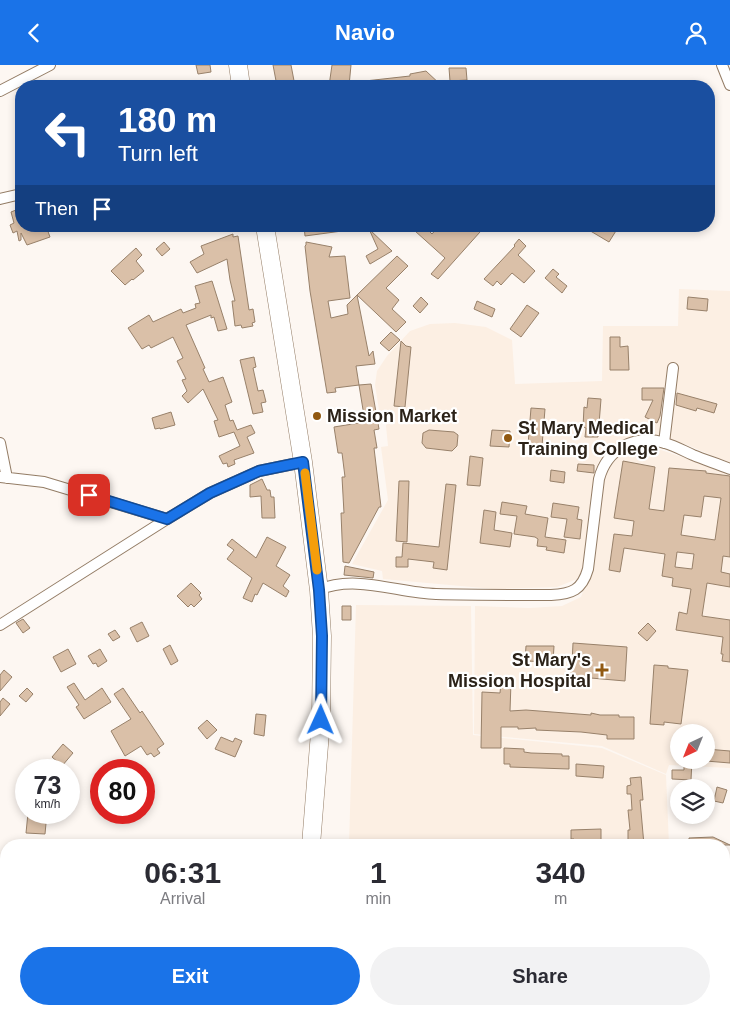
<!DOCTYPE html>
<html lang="en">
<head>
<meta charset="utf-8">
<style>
	:root { --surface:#fff; --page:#f2f2f3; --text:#2b2b33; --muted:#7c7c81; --accent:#1a73e8 }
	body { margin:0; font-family:Helvetica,sans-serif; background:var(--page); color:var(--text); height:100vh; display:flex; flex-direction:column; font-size:19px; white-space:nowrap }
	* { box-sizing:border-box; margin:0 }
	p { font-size:16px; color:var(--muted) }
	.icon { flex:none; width:28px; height:28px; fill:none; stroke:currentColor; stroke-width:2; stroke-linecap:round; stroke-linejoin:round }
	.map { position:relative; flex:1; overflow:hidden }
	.details { position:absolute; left:0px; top:774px; width:730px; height:176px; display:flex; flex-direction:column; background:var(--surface); border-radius:20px 20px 0 0; box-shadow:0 2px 8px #0003 }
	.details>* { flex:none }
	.banner { position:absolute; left:15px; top:15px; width:700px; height:152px; border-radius:20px; box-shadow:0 2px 8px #0003; background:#1a4fa0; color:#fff; overflow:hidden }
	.needle { width:32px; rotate:223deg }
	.fabs { position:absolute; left:670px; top:659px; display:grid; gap:10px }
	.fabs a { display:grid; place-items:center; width:45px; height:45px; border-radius:50%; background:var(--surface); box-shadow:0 2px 8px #0003; font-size:25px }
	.speed { position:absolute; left:15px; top:694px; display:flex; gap:10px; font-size:25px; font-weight:700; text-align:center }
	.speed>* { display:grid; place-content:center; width:65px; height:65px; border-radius:50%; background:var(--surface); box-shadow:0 2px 8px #0003; line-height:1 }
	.speed small { font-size:12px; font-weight:400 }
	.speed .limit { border:8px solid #d22; background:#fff; color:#111 }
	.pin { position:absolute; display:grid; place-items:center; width:42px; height:42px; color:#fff; margin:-21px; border-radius:10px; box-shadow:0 2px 8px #0006 }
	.me { position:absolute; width:55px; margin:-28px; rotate:1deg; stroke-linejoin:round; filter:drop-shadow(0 0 4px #0008) }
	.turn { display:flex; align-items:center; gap:18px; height:105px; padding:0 20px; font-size:22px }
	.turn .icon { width:65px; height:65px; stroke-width:2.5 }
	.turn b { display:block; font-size:35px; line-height:42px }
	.then { display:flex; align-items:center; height:48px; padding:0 20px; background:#0003; gap:10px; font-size:19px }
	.eta { display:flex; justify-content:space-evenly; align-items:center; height:85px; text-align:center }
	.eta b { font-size:30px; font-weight:800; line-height:35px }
	.primary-button { display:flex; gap:10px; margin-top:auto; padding:10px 20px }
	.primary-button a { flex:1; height:58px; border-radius:30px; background:var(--accent); color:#fff; font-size:20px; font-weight:800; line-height:58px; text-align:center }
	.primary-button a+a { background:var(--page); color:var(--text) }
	header { display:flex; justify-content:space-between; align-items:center; height:65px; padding:0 20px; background:var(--accent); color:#fff; font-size:22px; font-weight:800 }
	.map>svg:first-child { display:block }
	.built { fill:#fcefe3; fill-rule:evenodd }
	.building { fill:#dac0a8; stroke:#98816a; fill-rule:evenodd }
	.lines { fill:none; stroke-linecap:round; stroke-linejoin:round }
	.minor-casing { stroke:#937c65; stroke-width:12 }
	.tertiary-casing { stroke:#937c65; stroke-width:14 }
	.trunk-casing { stroke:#937c65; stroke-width:19 }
	.minor { stroke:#fff; stroke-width:10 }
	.tertiary { stroke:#fff; stroke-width:12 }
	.trunk { stroke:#fff; stroke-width:18 }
	.route-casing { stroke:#114b97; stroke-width:12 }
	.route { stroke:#1a73e8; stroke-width:9 }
	.slow { stroke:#f59e0b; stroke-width:9 }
	.poi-dot { fill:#915912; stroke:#fff; stroke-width:2 }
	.labels { text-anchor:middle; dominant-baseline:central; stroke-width:4.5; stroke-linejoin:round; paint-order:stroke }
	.poi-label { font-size:18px; font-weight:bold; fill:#2b2218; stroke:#fff; text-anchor:start }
</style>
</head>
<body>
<header><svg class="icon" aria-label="back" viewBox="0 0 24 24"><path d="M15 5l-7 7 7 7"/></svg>Navio<svg class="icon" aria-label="person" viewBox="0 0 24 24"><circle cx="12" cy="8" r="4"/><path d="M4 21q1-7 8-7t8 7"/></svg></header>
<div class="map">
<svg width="730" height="949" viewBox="0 0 730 949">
	<rect width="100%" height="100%" fill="#fdf7f2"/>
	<path class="built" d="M679,224L730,226V398L685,379L670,375L644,371L633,372L620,376L611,383L599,396L594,412L582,506L577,514L557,522L494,524L383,514L382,506L352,499L388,435L381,382L388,381L385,351H380L375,320L377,306L387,291L410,266L430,259L455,258L486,262L512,275L515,319L602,316L603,261H678Z
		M636,380L649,381L730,408V703L669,700L666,709L602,681L474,669L475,541L529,543L562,541L581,532L589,511L602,413L615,390ZM679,668H706V695H679Z
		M356,540L471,541L473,670L602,683L666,710L669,780H349Z
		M458,944H673V949H461Z"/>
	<path class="building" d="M196,0H210L211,7L198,9Z
		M273,0H291L295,21H277Z
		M332,0H351L349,21H329Z
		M449,3H466L467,15L450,16Z
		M426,6L442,21H365V16L410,11V9Z
		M21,143V161H46L50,172L27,180L21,168V175L19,176L17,166L13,168L10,160L14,158L11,147Z
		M304,161H342V166L305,171Z
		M419,161H424L432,169L439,161H474L480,167L438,214L431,209L445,193L415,166Z
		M582,161H619L609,177Z
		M369,164L392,186L370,199L366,191L378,184Z
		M233,169V172L238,171L249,245L253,244L255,257L252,258L253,261L242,263L241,260L235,261L232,236H235L230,215L227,194L197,208L190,197L204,189L201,181Z
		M519,174L526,181L518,190L535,206L524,218L512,208L501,220L497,216L493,221L484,214L515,181L514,180Z
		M164,177L170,184L162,191L156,184Z
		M306,177L332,182L329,192L345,191L350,233L328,236L331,253L348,249L347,240L357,230L369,291L373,286L375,299L356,301L359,320L371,319L379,364L374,365L377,383H374L381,442H379L349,498L343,497L341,448H344L342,412H345L342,388H338L334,362L365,357L359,320L335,323L336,327L327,328L310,226L305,181L306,180Z
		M136,183L142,190L136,196L144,206L133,215L132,214L125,220L111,206Z
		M397,191L408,201L386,223L399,235L392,244L406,257L396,267L357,230Z
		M553,204L559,209L556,212L567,221L562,228L545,213Z
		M212,216L227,264L218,266L214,252L211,253V250L186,260L205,303L203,304L209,317L223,312L232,337L225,340L230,356L233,355L237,365L251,360L255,368L247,372L254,388L234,395L235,399L228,402L227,398L223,399L219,391L240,381L234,367L219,372L214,356L218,355L203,324L188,338L182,331L187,326L182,315L186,314L177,296L183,293L173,272L151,283L149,280L142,284L128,263L149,250L153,257L181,244L183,248L196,243L195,239L200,238L195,221Z
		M421,232L428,239L420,248L413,241Z
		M688,232L708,234L707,246L687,244Z
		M477,236L495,244L492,252L474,244Z
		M527,240L539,248L521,272L510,264Z
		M391,267L400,275L389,286L380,278Z
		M610,272H620V282L628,281L629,305H610Z
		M401,276L406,281L411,282L405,342L394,341Z
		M254,292L256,302L253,303L258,326L263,325L266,337L261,338L263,347L253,349L240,295Z
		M642,323H664L660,351L657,358L645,352L653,335H642Z
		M677,328L717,339L714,348L697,343L696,346L676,340Z
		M588,333L601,334L598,372H585L586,363L583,362L584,342L587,343Z
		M531,343L545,344L542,381L528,380Z
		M171,347L175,360L160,364V363L155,364L152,353Z
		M429,365L454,367L458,370L457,381L452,386L426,383L422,378L423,368Z
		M492,365L510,366L509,382L490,381Z
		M470,391L483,393L480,421L467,420Z
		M623,396L655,402L649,444L664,446L669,403L706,406V408L730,411V492L723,491L721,507L730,509V522L707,518L702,551L730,555V597L722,596L723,589H721L723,572L676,565L679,547L687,549L691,524L672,521L673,513L662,511L665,489L624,483L620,507L609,505L614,469L632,471L634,456L614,453ZM704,431L721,433L715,475L681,470L684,450L701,452ZM677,487L694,489L692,504L675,502Z
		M578,399L594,400V408L577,406Z
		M551,405L565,407L564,418L550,416Z
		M262,414L267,425H270L271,432H274L275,453H262L261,431L250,432V420Z
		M399,416H409L407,477L396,476Z
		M446,419L456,420L447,505L433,503L434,497L408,494V502H396V492H402L403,478L439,482Z
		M502,437L527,441L525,449L548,453L545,472L566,475L564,488L546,485L547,482L537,481L538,474L535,472L514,469L517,451L500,449Z
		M553,438L579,442L577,454L582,455L580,474L564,472L567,454L551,452Z
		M484,445L496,447L494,465L512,468L510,482L480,478Z
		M267,472L286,482L276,501L290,510L283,521L289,526L286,532L263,518L257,530L255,529L252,537L243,533L252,513L227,494L234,485L227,480L232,474L256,493Z
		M345,501L374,507L373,513L344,510Z
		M191,518L201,528L199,530L202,534L194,542L191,539L188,542L177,531Z
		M342,541H351V555H342Z
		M23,554L30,563L23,568L16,558Z
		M142,557L149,571L137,577L130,563Z
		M648,558L656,566L647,576L638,568Z
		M115,565L120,572L113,576L108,569Z
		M573,578L627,582L625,616L568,611L569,599H572Z
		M170,580L178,596L171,600L163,584Z
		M526,581H554L553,597L525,596Z
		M68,584L76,599L61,607L53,592Z
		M100,584L107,596L98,602L96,598L93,599L88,591Z
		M654,600L668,601V603L688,605L681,659L664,657V660L650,659Z
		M4,605L12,612L0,626V610Z
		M501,617H511L510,646L526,645L591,650V648L600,650H619V652H634V674H607V670L581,667L536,665V663L518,664V662H501V683H481L482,627L500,628Z
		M74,618L85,635L102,623L111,637L84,654L76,642L79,640L67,622Z
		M27,623L33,629L26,637L19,631Z
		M123,623L140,648L142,646L164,679L157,684L160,688L154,692L151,688L147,690L141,681L125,691L111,666L131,654L114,629Z
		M3,633L10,639L0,651V637Z
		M256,649L266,650L264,671L254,669Z
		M207,655L217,665L207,674L198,663Z
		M221,672L233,677L235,673L242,676L235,692L215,684Z
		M63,679L73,688L62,701L52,692Z
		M504,683L524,684V687L531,688L562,689V691H569V704L510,702V699H504Z
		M706,684L730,686V698L706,696Z
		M684,695H692L691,715L672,714V705H684Z
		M576,699L604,701L603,713L576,711Z
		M641,712L643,735H640L644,780H628V765H630L628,745H632L631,729H627V721L631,720L630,713Z
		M717,722L727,725L723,738L714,736Z
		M28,748H47L45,769L26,768Z
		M601,764V780H574V774H571V765Z
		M713,772L730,780H689V773Z"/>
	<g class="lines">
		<g class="minor-casing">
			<path id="minor" d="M722,0L730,20
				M0,26L50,0
				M0,134L21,129
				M0,378L7,413
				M664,378L673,303
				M0,412L44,417L167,454L210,428L259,406L303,397
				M319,525C355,509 398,528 436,529C474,530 513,530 551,530C572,529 582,525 588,504L599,414C607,384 635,368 665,378C675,381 684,386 693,390C705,395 718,399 730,404
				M0,560L167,454"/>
		</g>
		<g class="tertiary-casing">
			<path id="tertiary" d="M429,944L433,949"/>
		</g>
		<g class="trunk-casing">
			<path id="trunk" d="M238,0L241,21
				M265,161L303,397L319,525L322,571L321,655L311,780
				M282,949L284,944"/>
		</g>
		<use href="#minor" class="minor"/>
		<use href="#tertiary" class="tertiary"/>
		<use href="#trunk" class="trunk"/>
	</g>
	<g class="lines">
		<g class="route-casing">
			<path id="route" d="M89,430L167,454L210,428L259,406L303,397L319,525L322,571L321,655"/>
		</g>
		<use href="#route" class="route"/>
		<path class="slow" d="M305,408L317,505"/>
	</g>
	<g class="poi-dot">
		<circle cx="317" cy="351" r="5"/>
		<circle cx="508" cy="373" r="5"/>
		<path d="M599.5 597.5h5v5h5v5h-5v5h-5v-5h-5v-5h5z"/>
	</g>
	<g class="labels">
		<g class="poi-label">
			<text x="327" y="351">Mission Market</text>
			<text x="518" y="363">St Mary Medical<tspan x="518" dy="21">Training College</tspan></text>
			<text x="591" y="595" text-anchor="end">St Mary's<tspan x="591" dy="21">Mission Hospital</tspan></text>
		</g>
	</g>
</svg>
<div class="fabs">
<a><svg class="needle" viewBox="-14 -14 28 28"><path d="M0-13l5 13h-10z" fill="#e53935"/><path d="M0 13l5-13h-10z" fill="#7c7c81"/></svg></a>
<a><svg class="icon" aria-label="layers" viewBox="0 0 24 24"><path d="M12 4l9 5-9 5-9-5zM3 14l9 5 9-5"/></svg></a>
</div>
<div class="speed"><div>73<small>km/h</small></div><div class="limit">80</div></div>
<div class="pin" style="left:89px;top:430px;background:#d93025"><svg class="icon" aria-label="arrive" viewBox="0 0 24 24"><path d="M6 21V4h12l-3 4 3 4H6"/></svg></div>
<svg class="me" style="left:321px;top:655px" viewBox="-20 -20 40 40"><path d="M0-17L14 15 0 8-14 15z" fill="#1a73e8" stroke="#fff" stroke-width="4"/></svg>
<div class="banner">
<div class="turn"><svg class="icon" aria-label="left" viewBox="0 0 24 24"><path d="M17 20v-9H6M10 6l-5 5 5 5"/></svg><div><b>180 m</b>Turn left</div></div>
<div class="then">Then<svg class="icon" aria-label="arrive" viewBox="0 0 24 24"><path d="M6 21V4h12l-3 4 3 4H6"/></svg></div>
</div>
<section class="details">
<div class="eta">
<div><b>06:31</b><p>Arrival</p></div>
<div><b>1</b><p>min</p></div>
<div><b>340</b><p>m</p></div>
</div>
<div class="primary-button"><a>Exit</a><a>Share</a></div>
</section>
</div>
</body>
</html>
